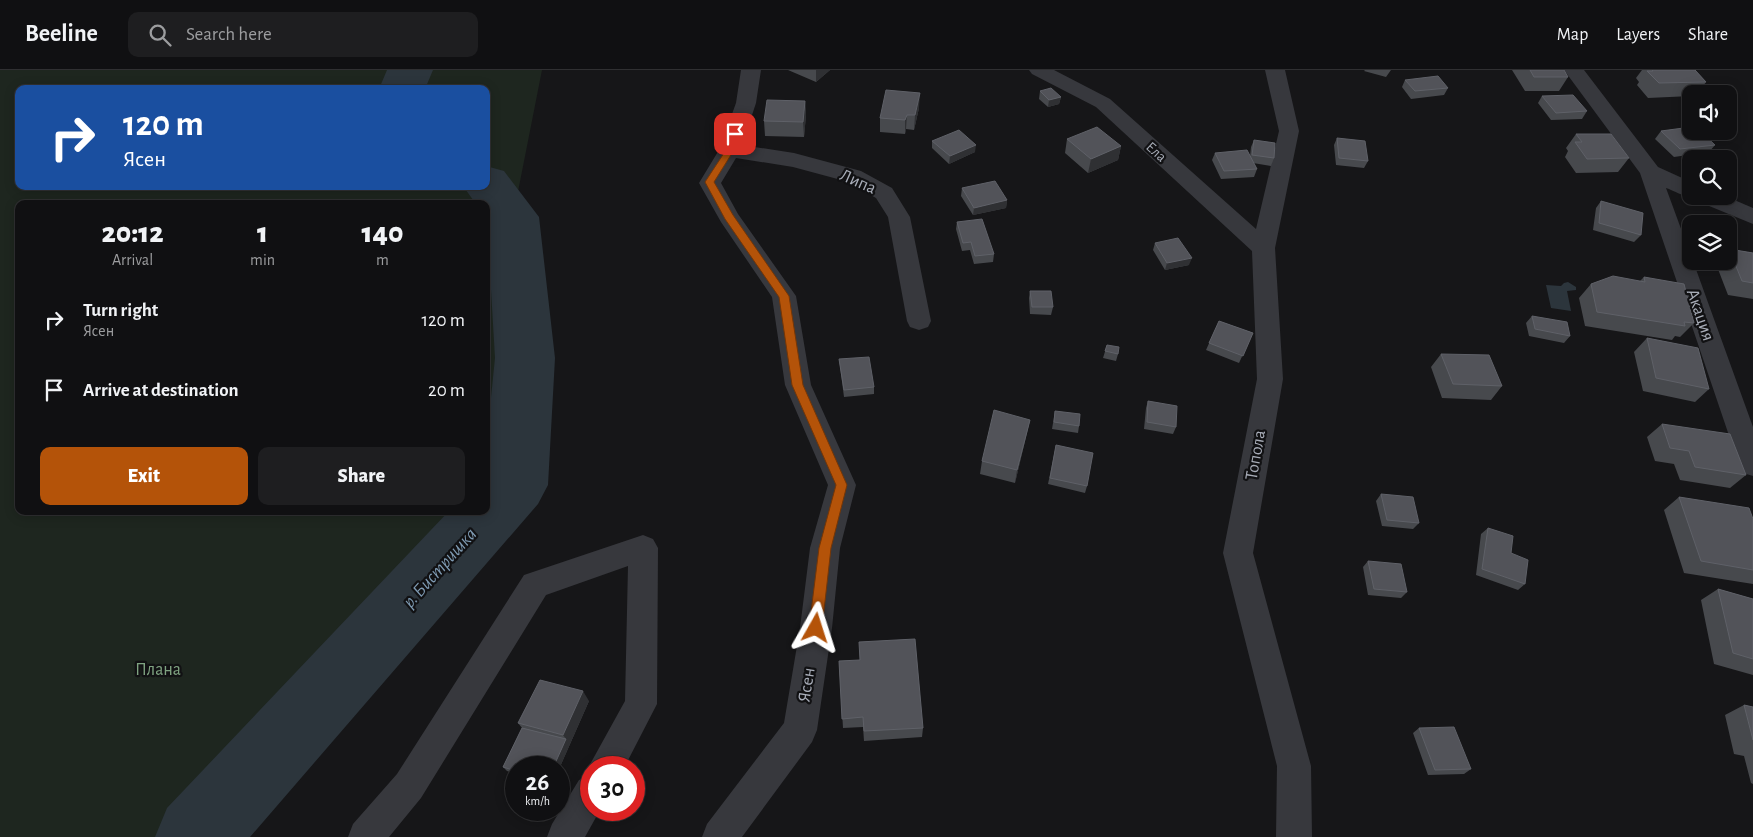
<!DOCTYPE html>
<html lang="en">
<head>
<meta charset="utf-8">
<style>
	:root { --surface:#101012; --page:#1e1e20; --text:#f1f3f6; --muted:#9c9d9f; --line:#303032; --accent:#b45309 }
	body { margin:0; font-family:"Alegreya Sans",sans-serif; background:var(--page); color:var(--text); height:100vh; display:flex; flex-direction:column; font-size:19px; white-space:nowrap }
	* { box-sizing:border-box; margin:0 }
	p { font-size:16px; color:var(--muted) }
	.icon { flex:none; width:28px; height:28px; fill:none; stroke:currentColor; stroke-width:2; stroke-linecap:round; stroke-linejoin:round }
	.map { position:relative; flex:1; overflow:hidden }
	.details { position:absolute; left:15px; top:130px; width:475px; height:315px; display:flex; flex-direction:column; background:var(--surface); border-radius:10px; box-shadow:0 2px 12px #0003,0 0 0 1px var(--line) }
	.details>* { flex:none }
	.top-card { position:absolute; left:15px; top:15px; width:475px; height:105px; border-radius:10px; box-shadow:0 2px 12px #0003,0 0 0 1px var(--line); background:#1a4fa0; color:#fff; overflow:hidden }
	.controls { position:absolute; left:1682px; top:15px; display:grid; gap:10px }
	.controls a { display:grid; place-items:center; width:55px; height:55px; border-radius:10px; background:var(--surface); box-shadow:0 2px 12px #0003,0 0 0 1px var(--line); font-size:25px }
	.speed { position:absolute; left:505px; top:686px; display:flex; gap:10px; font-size:25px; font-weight:700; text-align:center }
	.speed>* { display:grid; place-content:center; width:65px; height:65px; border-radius:50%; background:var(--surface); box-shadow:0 2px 12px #0003,0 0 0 1px var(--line); line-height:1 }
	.speed small { font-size:12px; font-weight:400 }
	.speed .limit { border:8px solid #d22; background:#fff; color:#111 }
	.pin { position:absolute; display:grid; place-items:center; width:42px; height:42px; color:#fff; margin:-21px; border-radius:10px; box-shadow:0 2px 8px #0006 }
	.me { position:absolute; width:55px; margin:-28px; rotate:6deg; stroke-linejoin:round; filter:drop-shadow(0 0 4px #0008) }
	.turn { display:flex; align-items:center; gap:18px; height:105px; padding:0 25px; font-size:22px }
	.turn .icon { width:65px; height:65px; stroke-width:2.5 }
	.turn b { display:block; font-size:35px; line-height:42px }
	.eta { display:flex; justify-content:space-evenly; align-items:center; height:85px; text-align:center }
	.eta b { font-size:30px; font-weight:800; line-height:35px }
	.cta { display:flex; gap:10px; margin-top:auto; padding:10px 25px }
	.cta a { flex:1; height:58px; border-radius:10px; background:var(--accent); color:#fff; font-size:20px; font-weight:800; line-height:58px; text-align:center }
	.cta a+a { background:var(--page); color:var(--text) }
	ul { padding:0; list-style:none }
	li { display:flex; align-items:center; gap:15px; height:70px; padding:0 25px }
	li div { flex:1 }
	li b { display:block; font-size:19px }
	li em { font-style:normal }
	header { display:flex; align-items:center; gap:30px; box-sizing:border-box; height:70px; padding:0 25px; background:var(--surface); border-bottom:1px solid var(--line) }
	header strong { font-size:24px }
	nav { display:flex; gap:28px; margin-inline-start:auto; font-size:18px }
	.search { width:350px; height:45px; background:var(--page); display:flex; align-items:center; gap:12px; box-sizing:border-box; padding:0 18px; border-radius:10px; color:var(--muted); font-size:19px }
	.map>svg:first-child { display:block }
	.green { fill:#1e261f; fill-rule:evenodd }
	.water { fill:#2c353c }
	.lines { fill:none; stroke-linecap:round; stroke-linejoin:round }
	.river { fill:#2c353c; fill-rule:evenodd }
	.street { fill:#37383d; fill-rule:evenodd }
	.wall { fill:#47494d }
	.shaded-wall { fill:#2f3033 }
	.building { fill:#525359; stroke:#5f6168 }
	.route { fill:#b45309; stroke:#753606 }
	.labels { text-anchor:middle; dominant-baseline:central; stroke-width:4.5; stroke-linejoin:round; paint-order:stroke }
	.far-street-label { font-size:15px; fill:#a8adb8; stroke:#111113 }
	.street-label { font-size:18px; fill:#a8adb8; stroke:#111113 }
	.park-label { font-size:18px; fill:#7fa381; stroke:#111113 }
	.water-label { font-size:19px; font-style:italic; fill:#7f9bb3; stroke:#111113 }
</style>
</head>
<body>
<header>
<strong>Beeline</strong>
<div class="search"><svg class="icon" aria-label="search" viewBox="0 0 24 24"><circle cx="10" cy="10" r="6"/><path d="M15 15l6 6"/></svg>Search here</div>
<nav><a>Map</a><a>Layers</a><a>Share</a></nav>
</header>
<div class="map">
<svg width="1753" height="767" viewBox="0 0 1753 767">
	<rect width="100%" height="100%" fill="#161618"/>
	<path class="green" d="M0,0H542L513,147L525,288L515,415L226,767H0ZM19,19H486V116H19ZM19,134H486V441H19Z"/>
	<path class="water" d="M1568,212L1576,217V220L1567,221L1571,241L1551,238L1546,215L1561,216L1564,213Z"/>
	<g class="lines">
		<path class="river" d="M387,0H433L425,19H379Z
			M486,96L504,101L539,147L555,288L548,415L538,434L250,767H155L167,738L449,441H486V377L495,288L486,134H476L463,116H486Z"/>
		<path class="street" d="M741,0H761L756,33L742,75L794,83L861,101L892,118L910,147L931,251L928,257L919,260L910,257L907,251L888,147L876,128L845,111L793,97L736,88L721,113L738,144L796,226L811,315L856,415L840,478L832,558L817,660L812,672L742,767H702L707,754L784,653L800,558L810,478L828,415L785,315L772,227L721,152L699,113L719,80L736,33Z
			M1029,0H1054L1110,29L1256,159L1279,61L1265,0H1285L1299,61L1275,178L1283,309L1253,483L1311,696L1312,767H1276L1277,696L1223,483L1257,309L1252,181L1096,37L1032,4Z
			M1564,0H1584L1658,97L1691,112V126H1725L1753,138V154L1697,131L1694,126C1685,128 1675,121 1666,118L1691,186V191H1693L1753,357V406L1743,403L1739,395L1640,103Z
			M643,465L653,469L658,478L657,634L624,698H591V740H600L585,767H547L552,754L579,710L591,705L588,698L625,631L628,496L546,525L421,728L389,767H348L353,754L397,704L524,505Z"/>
	</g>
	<path class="wall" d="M788,0H830L816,12Z
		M1365,0H1391L1386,7L1364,1Z
		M1512,0H1564L1568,7L1559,21H1525Z
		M1642,0H1695L1706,12L1697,24H1691V26L1648,28L1637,15L1639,12L1636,8Z
		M1405,10L1448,18L1444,25L1411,29L1402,17Z
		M1040,21L1061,27L1059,34L1048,37L1039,29Z
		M1542,26L1587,41L1582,49L1551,50L1538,33Z
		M805,31L806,45L804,67L765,66L764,51Z
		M919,38L914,60L906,59L905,64L880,62V48Z
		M1661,61L1715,75L1709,82L1674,87L1655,69Z
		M1576,64L1629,88L1618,102L1576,103L1565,87L1568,81L1566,78Z
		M1337,68L1368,91L1364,98L1336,95L1334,75Z
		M1067,69L1121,76L1118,90L1088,103L1065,83Z
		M1254,70L1274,88L1271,96L1253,93L1257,99L1254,107L1221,109L1212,90L1215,83L1250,87L1251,77Z
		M932,71L975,82L949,94L932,78Z
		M962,118L1007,130L1006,138L973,145L961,126Z
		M1601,131L1641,165L1634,172L1593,160L1596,138Z
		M957,152L994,184L993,192L974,194L970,180L962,181L956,159Z
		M1155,173L1189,195L1165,200L1153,180Z
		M1729,179L1753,183V229L1728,225L1716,194L1718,191H1729Z
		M1644,207L1694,253L1680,267L1675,266L1672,270L1585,256L1579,228L1591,214L1640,211Z
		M1030,221L1053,237L1051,245L1030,244L1029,228Z
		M1532,246L1570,266L1564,273L1529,266L1526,253Z
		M1219,251L1253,263L1239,293L1206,280Z
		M1647,268L1709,319L1695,332L1643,321L1634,282Z
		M1107,275L1118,284L1116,291L1103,288Z
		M1441,284L1502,316L1491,330L1442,328L1431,297Z
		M839,289L874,317V324L844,327Z
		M1148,331L1176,357L1173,364L1144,359L1146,338Z
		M1055,341L1079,356L1078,363L1052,359Z
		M1030,350L1015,413L980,404L982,391Z
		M1662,354L1746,405L1730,418L1680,410L1674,394L1655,391L1647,367Z
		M1056,375L1087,416L1085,423L1048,414Z
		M1381,424L1419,453L1413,459L1382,456L1376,431Z
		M1679,427L1753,449V514L1684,503L1664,440Z
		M1488,458L1511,483L1525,514L1518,520L1476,505L1481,464Z
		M1368,491L1407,522L1401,528L1368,525L1363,497Z
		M1718,519L1753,529V605L1714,594L1701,530Z
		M839,591L923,658L922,667L864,671L863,657L843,658Z
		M589,631L559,699V698H516V704L507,701L503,697L522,658L518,653Z
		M1744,635L1753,637V714L1751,713L1744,686L1734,684L1725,645Z
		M1419,658L1471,699L1464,704L1428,705L1413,663Z"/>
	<path class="shaded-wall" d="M816,0H830L816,12Z
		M920,23L919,38L914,60L915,45Z
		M1061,27L1059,34L1048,37L1049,30Z
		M805,31L806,45L804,67L803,52Z
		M907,45L906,59L905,64V50Z
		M976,75L975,82L949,94L950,86Z
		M1121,76L1118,90L1088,103L1091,89Z
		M1007,130L1006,138L973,145L974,138Z
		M1192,188L1189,195L1165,200L1167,193Z
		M1030,350L1027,363L1015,413L1017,400Z
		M583,621L589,631L559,699V698H553L566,669L563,665Z"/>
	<path class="building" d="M1530,0H1564L1568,7H1534Z
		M1652,0H1695L1706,12L1659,13L1647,1H1653Z
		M1438,6L1448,18L1415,21L1405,10Z
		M1051,18L1061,27L1049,30L1040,21Z
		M886,20L920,23L915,45H907L905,50L880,48Z
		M1573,25L1587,41L1556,43L1542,26Z
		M767,30L805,31L803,52L764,51Z
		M1097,57L1121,76L1091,89L1067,69Z
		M1691,57V61H1700L1715,75L1680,79L1661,61Z
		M959,60L976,75L950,86L932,71Z
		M1576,64H1611L1629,88L1587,89L1575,72H1582Z
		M1337,68L1365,71L1368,91L1339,88Z
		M1254,70L1275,73L1274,88L1252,85Z
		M1247,80L1257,99L1224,101L1215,83Z
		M995,111L1007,130L974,138L962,118Z
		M1601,131L1643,143L1641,165L1599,153Z
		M982,149L994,184L975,186L971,172L963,173L957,152Z
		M1178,168L1192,188L1167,193L1155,173Z
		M1729,179L1753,183V213L1742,211Z
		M1613,206L1645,212L1644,207L1684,214L1694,253L1684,252L1685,256L1597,242L1591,214Z
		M1030,221H1051L1053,237H1032Z
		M1532,246L1567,252L1570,266L1535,259Z
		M1219,251L1253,263L1243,286L1209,273Z
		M1647,268L1698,278L1709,319L1656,308Z
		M1107,275L1119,277L1118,284L1105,281Z
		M1441,284L1489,285L1502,316L1453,314Z
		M869,287L874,317L844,320L839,289Z
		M1148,331L1177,336L1176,357L1147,352Z
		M994,340L1030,350L1017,400L982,391Z
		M1055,341L1080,344L1079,356L1054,352Z
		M1662,354L1730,364L1746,405L1695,397L1689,381L1670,378Z
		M1056,375L1093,383L1087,416L1050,408Z
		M1381,424L1413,427L1419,453L1387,450Z
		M1679,427L1749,438L1753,449V500L1701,491Z
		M1488,458L1513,466L1511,483L1528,490L1525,514L1482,499Z
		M1368,491L1401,494L1407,522L1374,519Z
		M1718,519L1753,529V589L1733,583Z
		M915,569L923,658L864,661L863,647L842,649L839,591L860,590L859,572Z
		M540,610L583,621L563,665L518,653Z
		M1744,635L1753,637V670Z
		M1454,657L1471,699L1435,700L1419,658Z
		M522,658L566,669L553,698H516V701L503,697Z"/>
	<path class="route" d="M732,62L740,64L734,80L714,112L733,145L789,226L803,315L847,415L831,478L822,558L820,563L816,564L811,563L809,558L819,478L836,415L792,315L779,227L725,149L705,112L726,80Z"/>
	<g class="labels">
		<g class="far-street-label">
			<text transform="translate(1156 82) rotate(42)">Ела</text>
		</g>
		<g class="street-label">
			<text transform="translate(858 112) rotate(24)">Липа</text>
			<text transform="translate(1700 245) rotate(71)">Акация</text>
			<text transform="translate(1256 385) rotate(-80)">Топола</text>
			<text transform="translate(807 615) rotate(-81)">Ясен</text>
		</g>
		<g class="park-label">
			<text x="158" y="600">Плана</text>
		</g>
		<g class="water-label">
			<text transform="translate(440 498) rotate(-48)">р. Бистришка</text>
		</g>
	</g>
</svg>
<div class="controls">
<a><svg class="icon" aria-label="sound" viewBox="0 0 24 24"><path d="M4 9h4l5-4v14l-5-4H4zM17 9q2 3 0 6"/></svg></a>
<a><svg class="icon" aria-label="search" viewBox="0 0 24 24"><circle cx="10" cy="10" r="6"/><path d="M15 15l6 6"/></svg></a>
<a><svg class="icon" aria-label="layers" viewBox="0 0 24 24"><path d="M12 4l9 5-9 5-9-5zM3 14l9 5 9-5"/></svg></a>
</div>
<div class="speed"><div>26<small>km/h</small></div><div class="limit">30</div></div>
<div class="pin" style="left:735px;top:64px;background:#d93025"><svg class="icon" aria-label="arrive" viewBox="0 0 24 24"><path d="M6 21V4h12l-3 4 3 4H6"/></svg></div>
<svg class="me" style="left:816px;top:558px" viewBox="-20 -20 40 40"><path d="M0-17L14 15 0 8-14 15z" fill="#b45309" stroke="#fff" stroke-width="4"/></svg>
<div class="top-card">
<div class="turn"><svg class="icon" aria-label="right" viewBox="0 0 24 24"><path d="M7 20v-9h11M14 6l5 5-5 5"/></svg><div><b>120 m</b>Ясен</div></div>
</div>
<section class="details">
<div class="eta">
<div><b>20:12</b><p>Arrival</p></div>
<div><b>1</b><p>min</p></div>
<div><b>140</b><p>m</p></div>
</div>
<ul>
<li><svg class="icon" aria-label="right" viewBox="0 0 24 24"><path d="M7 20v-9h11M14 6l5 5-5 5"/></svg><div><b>Turn right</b><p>Ясен</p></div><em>120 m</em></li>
<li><svg class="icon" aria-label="arrive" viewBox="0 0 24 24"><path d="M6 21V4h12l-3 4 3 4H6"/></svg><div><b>Arrive at destination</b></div><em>20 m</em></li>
</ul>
<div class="cta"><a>Exit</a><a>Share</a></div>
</section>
</div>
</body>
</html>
